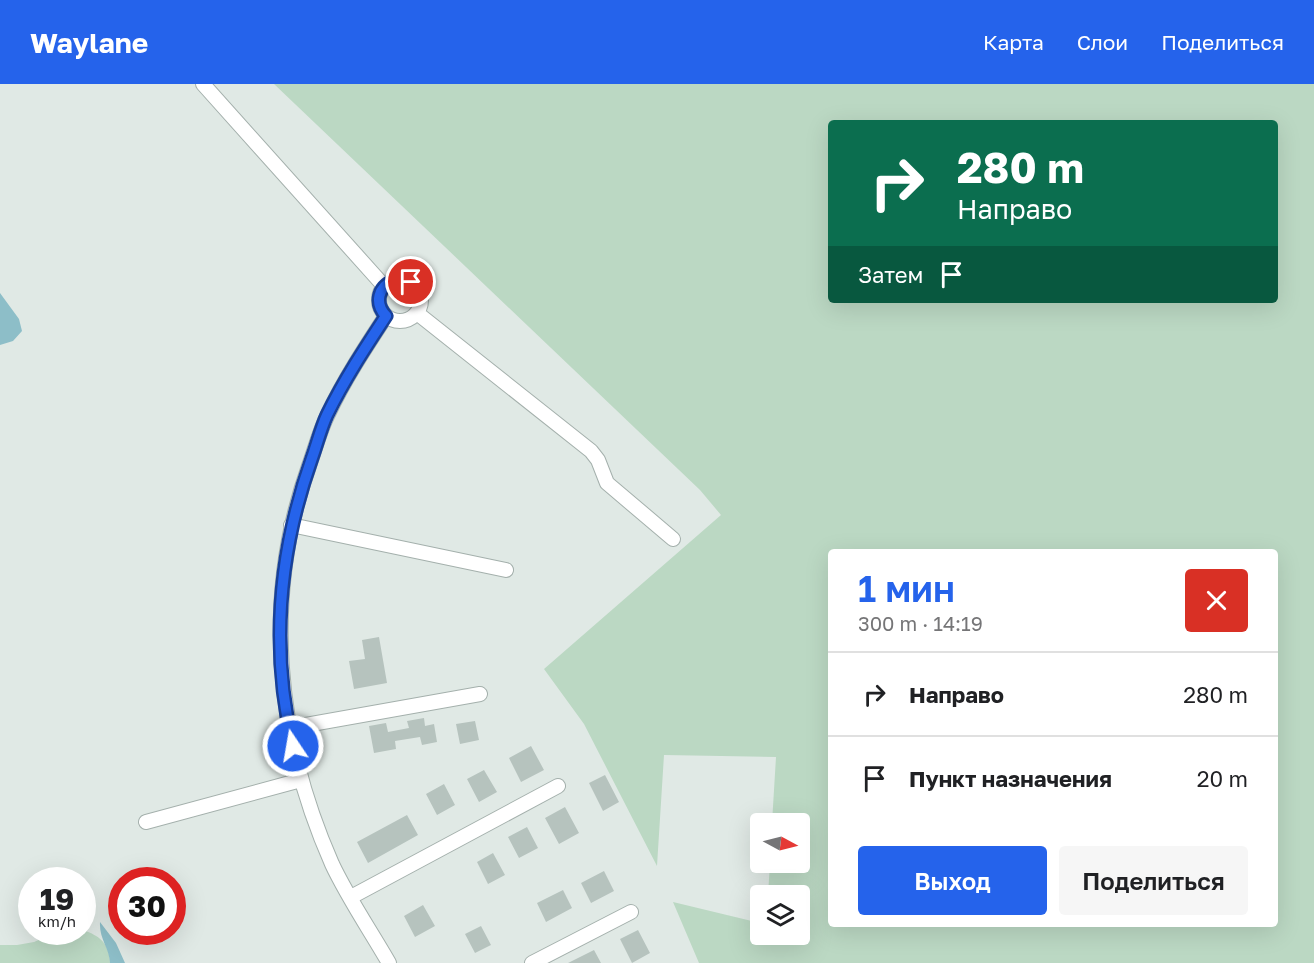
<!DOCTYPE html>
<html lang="ru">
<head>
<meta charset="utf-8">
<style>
	:root { --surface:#fff; --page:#f6f6f6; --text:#202124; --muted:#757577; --line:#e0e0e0; --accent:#2563eb }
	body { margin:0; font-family:"Golos Text",sans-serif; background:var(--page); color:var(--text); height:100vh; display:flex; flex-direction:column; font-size:22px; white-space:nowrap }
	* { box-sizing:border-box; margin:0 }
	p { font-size:20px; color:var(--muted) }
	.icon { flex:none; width:33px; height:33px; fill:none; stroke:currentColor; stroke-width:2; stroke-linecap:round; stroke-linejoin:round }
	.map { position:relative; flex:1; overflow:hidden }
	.side { position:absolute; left:828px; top:465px; width:450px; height:378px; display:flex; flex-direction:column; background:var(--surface); border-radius:6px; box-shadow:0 6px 24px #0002 }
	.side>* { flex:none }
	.top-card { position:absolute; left:828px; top:36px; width:450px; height:183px; border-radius:6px; box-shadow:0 6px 24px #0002; background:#0b6e4f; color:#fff; overflow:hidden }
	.needle { width:39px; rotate:97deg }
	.buttons { position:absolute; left:750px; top:729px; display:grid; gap:12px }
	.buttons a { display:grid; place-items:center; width:60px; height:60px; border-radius:6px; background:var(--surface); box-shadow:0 6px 24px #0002; font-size:30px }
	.speed { position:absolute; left:18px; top:783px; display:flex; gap:12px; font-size:30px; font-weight:700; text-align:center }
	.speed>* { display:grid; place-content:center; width:78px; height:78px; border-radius:50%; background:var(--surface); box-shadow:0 6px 24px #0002; line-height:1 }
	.speed small { font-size:15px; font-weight:400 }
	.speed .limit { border:9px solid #d22; background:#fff; color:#111 }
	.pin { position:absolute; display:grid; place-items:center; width:51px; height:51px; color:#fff; margin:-26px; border:3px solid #fff; border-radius:50%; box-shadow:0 2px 6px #0007 }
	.me { position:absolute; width:66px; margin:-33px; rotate:348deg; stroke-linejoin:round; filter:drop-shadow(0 0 4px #0008) }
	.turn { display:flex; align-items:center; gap:21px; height:126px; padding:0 30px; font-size:27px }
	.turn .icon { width:78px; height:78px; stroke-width:2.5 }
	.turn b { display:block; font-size:42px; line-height:51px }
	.then { display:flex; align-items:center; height:57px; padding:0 30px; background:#0003; gap:12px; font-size:22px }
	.round { display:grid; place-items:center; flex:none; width:63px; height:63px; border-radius:6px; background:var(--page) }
	.overview { display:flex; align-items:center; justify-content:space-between; height:102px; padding:0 30px }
	h1 { font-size:36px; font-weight:600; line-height:45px; color:var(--accent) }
	.cta { display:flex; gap:12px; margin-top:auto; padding:12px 30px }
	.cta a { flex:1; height:69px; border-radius:6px; background:var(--accent); color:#fff; font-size:24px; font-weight:600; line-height:69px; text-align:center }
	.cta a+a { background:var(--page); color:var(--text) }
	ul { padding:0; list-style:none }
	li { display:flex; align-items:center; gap:18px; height:84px; padding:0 30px; border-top:2px solid var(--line) }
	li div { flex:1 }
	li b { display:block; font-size:22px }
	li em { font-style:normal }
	header { display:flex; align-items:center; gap:36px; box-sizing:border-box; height:84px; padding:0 30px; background:var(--accent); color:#fff }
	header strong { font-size:28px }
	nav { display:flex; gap:33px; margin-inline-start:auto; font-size:21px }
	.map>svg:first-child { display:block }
	.green { fill:#bbd8c3; fill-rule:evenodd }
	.water { fill:#8dbec8 }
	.building { fill:#b6c3be }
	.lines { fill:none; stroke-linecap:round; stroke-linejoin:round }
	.street-casing { stroke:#a4b0ac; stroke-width:16 }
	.street { stroke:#fff; stroke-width:14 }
	.route-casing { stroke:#184099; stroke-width:15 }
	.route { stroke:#2563eb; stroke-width:10 }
</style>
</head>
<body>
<header>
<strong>Waylane</strong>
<nav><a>Карта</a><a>Слои</a><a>Поделиться</a></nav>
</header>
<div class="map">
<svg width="1314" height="879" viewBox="0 0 1314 879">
	<rect width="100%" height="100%" fill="#e0e9e5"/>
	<path class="green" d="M274,0H1314V879H699L673,818L760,839V850H800V812L768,811L770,779L800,778V740L772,739L776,673L664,671L657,782L584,640L544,585L721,431L700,406ZM831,39H1275V216H831ZM831,468H1275V840H831Z
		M83,846C100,852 109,859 110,879H0V861H17L34,858L57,848Z"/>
	<path class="water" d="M0,209L19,235L22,247L13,257L0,261Z
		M100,838L116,859L125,879H110C109,863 99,855 100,838Z"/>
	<path class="building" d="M379,553L387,599L354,605L349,577L365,575L362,556Z
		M424,634L425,642L434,640L437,658L422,661L420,653L395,657L396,665L374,669L369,642L386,639L388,648L409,644L407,637Z
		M475,637L479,656L460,660L456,640Z
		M531,662L544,686L521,698L509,674Z
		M484,686L497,708L479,718L467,695Z
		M605,691L619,718L603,727L589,699Z
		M444,700L455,721L437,731L426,710Z
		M565,723L579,749L559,760L545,734Z
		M407,731L418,751L368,779L357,758Z
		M527,743L538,764L519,774L508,753Z
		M493,769L505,791L488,800L477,778Z
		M604,787L614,807L591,819L581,799Z
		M563,806L572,824L546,838L537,819Z
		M423,821L435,842L415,853L404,832Z
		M481,842L491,861L475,869L465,850Z
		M638,846L650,869L632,879L620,855Z
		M594,866L601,879H568Z"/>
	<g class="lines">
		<g class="street-casing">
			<path id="street" d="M203,0L384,202
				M379 216a21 21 0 1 1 42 0a21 21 0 1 1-42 0Z
				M417,229L591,367L598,376L607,399L673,455
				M386,232C365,264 344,296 328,330C320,346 315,365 309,382C262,514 276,653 332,780C348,814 370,846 389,879
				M291,441L506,486
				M289,644L480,610
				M146,738L301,696
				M351,813L558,702
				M532,879L631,828"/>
		</g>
		<use href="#street" class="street"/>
	</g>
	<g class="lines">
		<g class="route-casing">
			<path id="route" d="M293,662C270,565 279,467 312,374C317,360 321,344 327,331C344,296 365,264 386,232C374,219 378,203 394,196L411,198"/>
		</g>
		<use href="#route" class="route"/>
	</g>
</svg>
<div class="buttons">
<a><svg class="needle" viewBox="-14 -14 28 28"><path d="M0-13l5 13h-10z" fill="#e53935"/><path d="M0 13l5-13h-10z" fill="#757577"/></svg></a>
<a><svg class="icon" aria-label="layers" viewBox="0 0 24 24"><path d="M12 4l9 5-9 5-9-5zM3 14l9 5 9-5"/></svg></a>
</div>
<div class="speed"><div>19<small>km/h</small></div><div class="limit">30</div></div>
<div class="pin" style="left:411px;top:198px;background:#d93025"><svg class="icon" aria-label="arrive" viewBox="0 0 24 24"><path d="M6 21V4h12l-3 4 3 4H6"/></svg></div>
<svg class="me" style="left:293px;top:662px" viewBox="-20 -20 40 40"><circle r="17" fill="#2563eb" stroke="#fff" stroke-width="3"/><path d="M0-11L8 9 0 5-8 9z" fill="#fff"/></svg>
<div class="top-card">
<div class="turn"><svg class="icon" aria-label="right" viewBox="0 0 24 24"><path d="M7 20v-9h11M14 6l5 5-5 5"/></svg><div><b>280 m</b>Направо</div></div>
<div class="then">Затем<svg class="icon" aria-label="arrive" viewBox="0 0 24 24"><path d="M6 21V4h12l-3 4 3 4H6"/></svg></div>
</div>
<section class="side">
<div class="overview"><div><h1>1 мин</h1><p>300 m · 14:19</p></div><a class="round" style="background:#d93025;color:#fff"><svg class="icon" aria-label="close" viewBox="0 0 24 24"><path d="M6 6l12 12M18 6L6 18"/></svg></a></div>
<ul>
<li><svg class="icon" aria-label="right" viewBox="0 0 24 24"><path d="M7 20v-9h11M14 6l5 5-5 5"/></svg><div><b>Направо</b></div><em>280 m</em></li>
<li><svg class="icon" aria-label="arrive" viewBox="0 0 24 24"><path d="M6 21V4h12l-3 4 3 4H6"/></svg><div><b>Пункт назначения</b></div><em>20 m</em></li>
</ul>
<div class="cta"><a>Выход</a><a>Поделиться</a></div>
</section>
</div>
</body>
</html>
